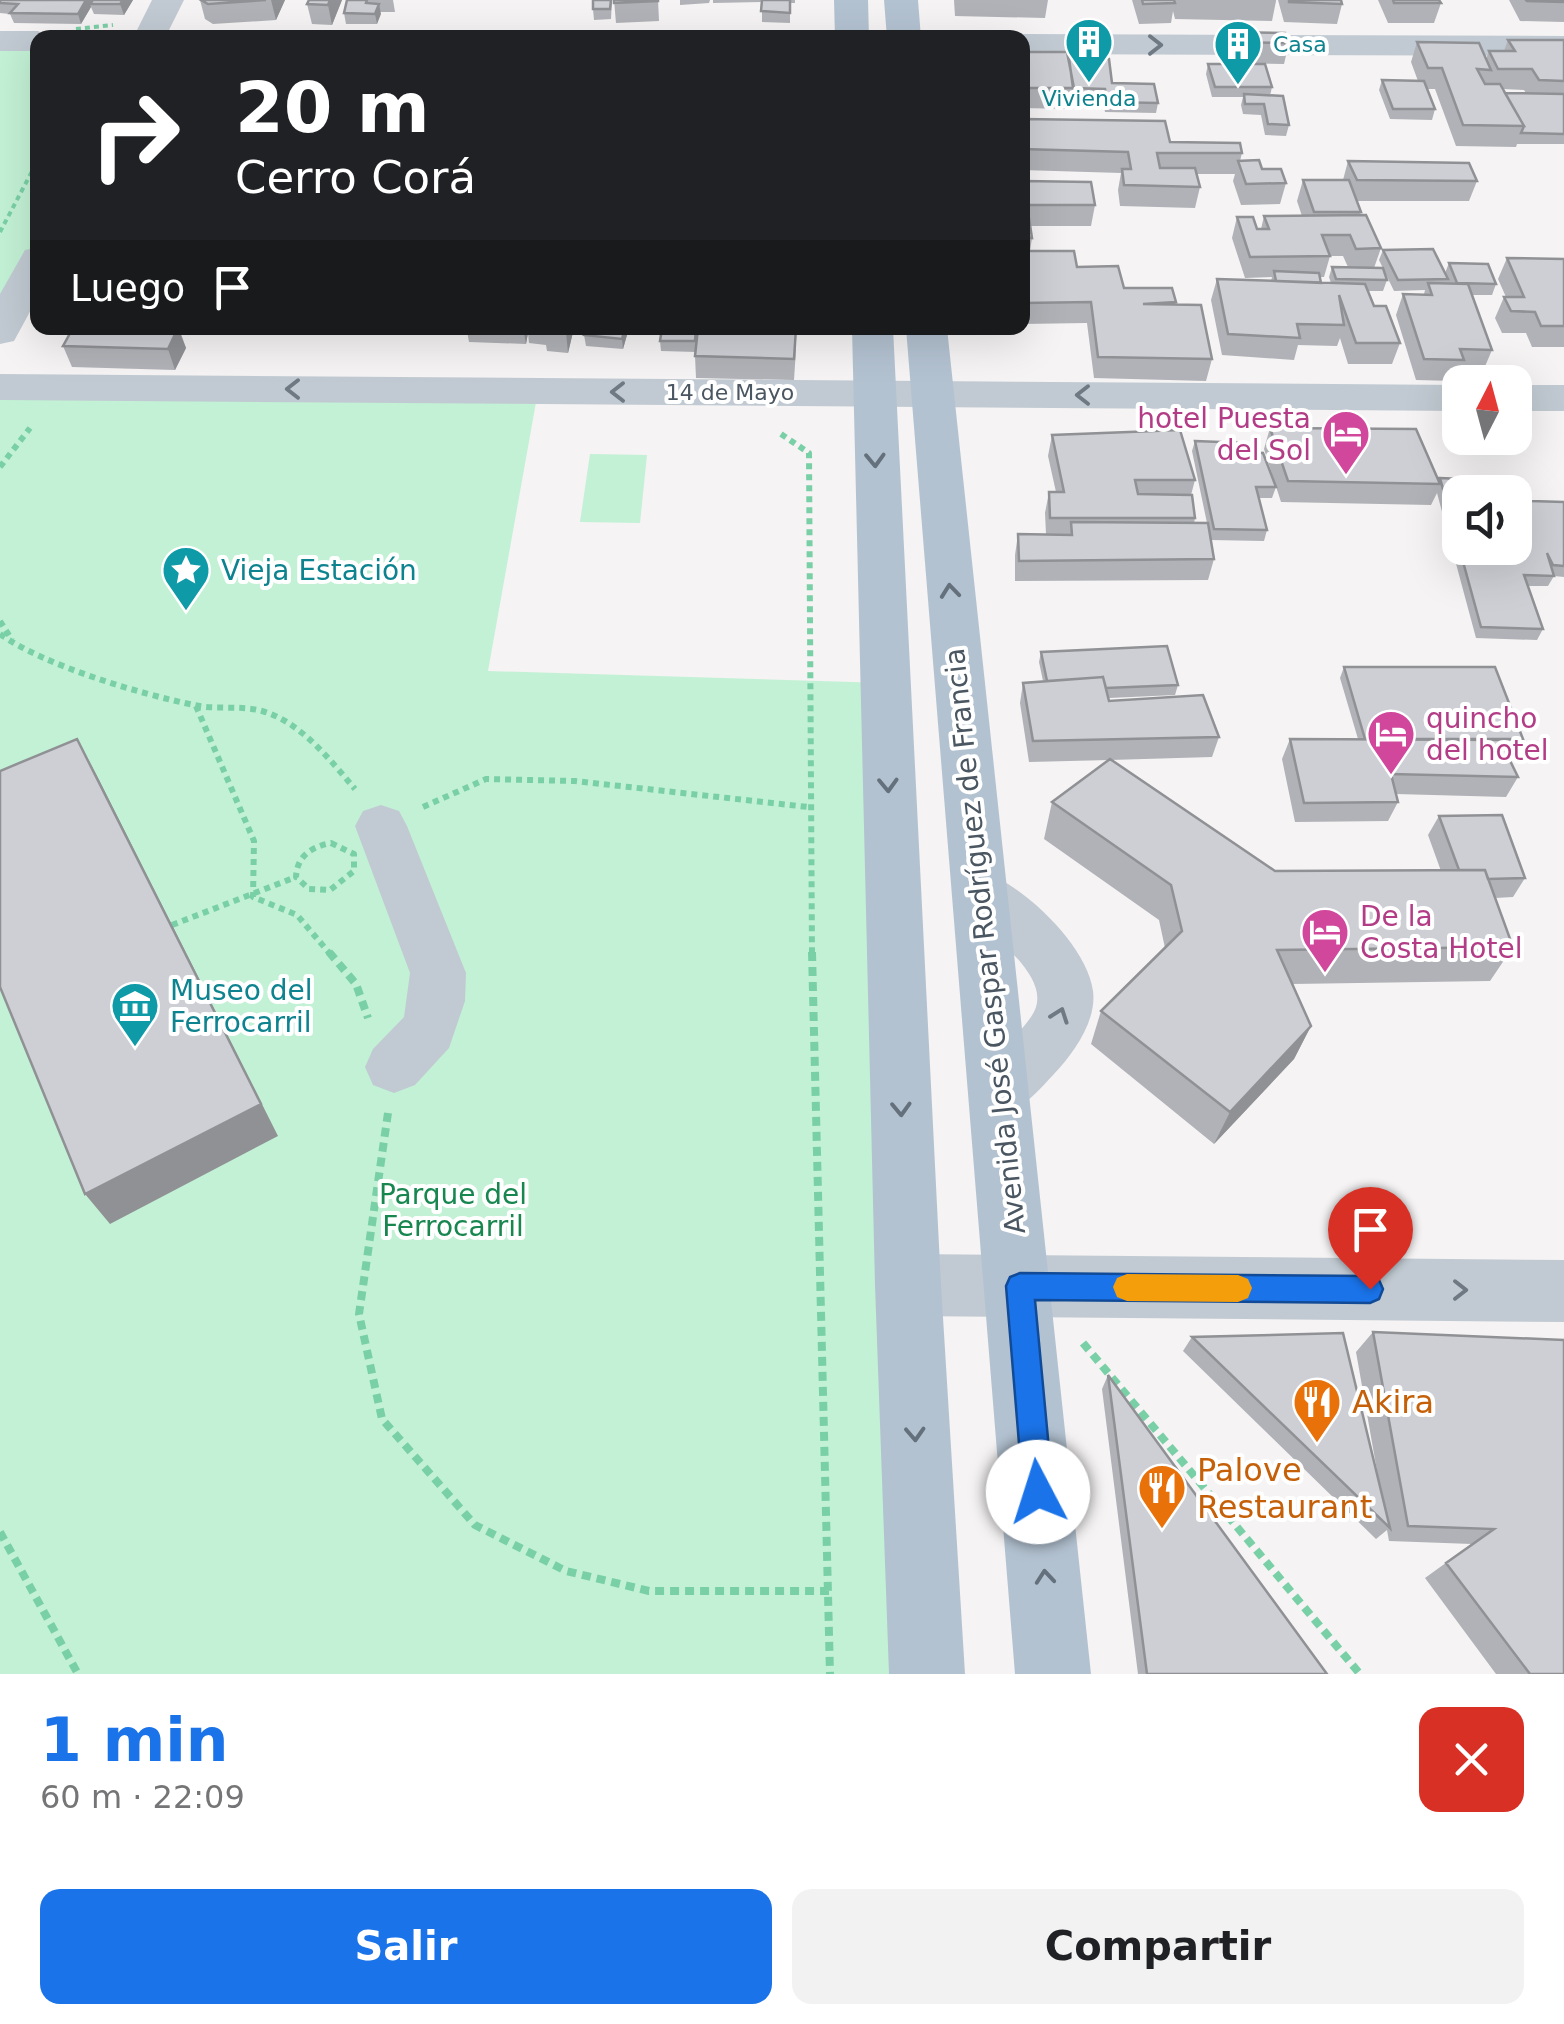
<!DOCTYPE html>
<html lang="es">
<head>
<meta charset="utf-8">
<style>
	:root { --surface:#fff; --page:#f2f2f2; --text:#202124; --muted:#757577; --accent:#1a73e8 }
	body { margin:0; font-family:"DejaVu Sans",sans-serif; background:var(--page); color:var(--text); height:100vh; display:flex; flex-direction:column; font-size:38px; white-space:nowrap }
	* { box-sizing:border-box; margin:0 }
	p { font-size:32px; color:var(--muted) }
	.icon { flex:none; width:55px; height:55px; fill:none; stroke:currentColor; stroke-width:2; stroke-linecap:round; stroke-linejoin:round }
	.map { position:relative; height:1674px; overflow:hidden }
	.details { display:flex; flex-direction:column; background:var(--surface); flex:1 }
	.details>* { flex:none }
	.banner { position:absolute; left:30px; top:30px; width:1000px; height:305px; border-radius:20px; box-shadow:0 10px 40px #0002; background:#202124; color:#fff; overflow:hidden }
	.needle { width:65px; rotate:6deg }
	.buttons { position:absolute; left:1442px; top:365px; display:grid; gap:20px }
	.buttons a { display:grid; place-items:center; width:90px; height:90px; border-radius:20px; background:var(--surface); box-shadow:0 10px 40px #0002; font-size:50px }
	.pin { position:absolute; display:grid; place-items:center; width:85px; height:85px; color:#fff; margin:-102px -42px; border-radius:50% 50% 50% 0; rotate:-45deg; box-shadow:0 0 10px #0007 }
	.pin .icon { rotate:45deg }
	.me { position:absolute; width:110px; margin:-55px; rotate:355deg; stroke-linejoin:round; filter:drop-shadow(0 0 8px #0008) }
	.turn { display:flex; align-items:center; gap:35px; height:210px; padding:0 40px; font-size:45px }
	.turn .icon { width:130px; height:130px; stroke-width:2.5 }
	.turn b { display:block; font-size:70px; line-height:85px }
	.then { display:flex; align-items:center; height:95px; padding:0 40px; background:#0003; gap:20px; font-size:38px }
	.round { display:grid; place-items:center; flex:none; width:105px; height:105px; border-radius:20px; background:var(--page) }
	.head { display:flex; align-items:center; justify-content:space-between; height:170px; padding:0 40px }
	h1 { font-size:60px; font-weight:700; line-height:75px; color:var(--accent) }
	.button { display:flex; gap:20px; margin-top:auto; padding:20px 40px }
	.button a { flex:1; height:115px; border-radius:20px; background:var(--accent); color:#fff; font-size:40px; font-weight:700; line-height:115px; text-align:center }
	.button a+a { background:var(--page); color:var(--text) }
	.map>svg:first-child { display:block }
	.green { fill:#c3f1d5 }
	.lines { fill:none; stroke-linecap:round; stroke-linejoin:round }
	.path-far2 { stroke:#7ad0a6; stroke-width:4; stroke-dasharray:5 4; stroke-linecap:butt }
	.path-far1 { stroke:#7ad0a6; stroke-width:6; stroke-dasharray:6 5; stroke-linecap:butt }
	.path { stroke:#7ad0a6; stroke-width:8; stroke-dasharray:9 6; stroke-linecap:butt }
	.minor { fill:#c1cad2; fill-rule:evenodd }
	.major { fill:#b3c2d1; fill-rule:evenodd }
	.wall { fill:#b0b2b7; fill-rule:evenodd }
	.shaded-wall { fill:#909195 }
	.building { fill:#cdcfd5; stroke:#909195; stroke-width:2.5; fill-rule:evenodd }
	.oneway { stroke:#6e7983 }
	.oneway2 { stroke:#64717d }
	.route { fill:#1a73e8; stroke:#114b97; stroke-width:2.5 }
	.slow { fill:#f59e0b }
	.labels { text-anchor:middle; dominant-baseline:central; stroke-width:8; stroke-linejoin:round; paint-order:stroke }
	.far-culture-label { font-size:22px; fill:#0d838f; stroke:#fff; text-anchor:start }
	.far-street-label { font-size:22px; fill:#4a5661; stroke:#fff }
	.hotel-label { font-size:28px; fill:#b23c85; stroke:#fff; text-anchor:start }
	.culture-label { font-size:28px; fill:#0d838f; stroke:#fff; text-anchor:start }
	.street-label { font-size:28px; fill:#4a5661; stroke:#fff }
	.park-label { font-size:28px; fill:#17864f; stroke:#fff }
	.near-food-label { font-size:32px; fill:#c56008; stroke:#fff; text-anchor:start }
</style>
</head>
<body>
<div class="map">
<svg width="1564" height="1674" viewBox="0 0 1564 1674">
	<rect width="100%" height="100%" fill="#f5f3f3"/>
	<path class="green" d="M0,41H37V258L0,332Z
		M0,387L538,391L488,671L884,683L929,1674H0Z
		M590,454L647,455L640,523L580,522Z"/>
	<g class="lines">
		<path class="path-far2" d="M76,29L113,25
			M0,232L38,160"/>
		<path class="path-far1" d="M781,434L809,453L812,955
			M0,467L30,428
			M0,621L12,640
			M0,634C43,665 140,694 194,705C215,710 241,705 262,711C301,722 330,760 355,789
			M196,706L254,841L253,897L297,915L331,955
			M423,807L486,779L575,781L808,807
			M331,843L354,854V871L330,890L309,889L296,877C297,856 311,847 331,843Z
			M172,925L296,877"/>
		<path class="path" d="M329,952L356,984L368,1018
			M812,952L830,1674
			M388,1113L359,1314L382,1419L475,1525L566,1571L649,1591H829
			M1083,1343L1360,1674
			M0,1532L78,1674"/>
		<path class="minor" d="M152,0H184L165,38H133Z
			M0,31H38L52,38H38V51H0Z
			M1022,34L1564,36V56L1022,54V38H1010Z
			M38,247V297L14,341L0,344V294L25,250Z
			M0,374L1460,385V411L0,400Z
			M1515,385H1564V411H1515Z
			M381,805L399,811L407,826L466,973L465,1001L449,1048L415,1085L394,1093L373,1085L365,1067L373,1049L404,1017L410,973L355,826L363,811Z
			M980,870C1022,884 1087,945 1093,991C1097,1021 1073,1054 1054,1074C1037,1092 1024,1108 1000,1116L979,1109L971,1090C985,1060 1012,1044 1031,1017C1062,974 970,925 953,892L961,876Z
			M908,1254L1564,1260V1322L908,1316L885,1307L876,1285L885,1263Z"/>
		<path class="major" d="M834,0H868L869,38H835Z
			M884,0H918L921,38H887Z
			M852,328H893L941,1285L965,1674H889L875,1285Z
			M906,328H947L1091,1674H1015Z"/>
	</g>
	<path class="wall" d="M0,0H133L124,15L94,14L91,7L81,24L14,23L10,14L0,13Z
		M200,0H285L276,20L213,24L205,19Z
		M342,0L332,25L312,24L307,4Z
		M347,0H393L395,12H380L377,24H346L344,13Z
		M612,0L611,19L594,20L593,9Z
		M614,0H658L659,21L616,23Z
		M680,0H710L709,3L680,5Z
		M713,0H795V3H790V23L762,22V2L713,3Z
		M954,0H1048L1045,18L955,16Z
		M1132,0H1276V1L1272,21L1175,19L1173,11L1171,23L1139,24Z
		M1278,0H1341L1342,4L1337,24L1284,22Z
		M1378,0H1439L1441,3L1434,23H1388Z
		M1509,0H1564V22L1520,21Z
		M1226,32L1289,43L1284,64L1224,63L1221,52Z
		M1508,40H1564V144H1517L1516,147L1456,146L1435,89H1427L1435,109L1432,120L1390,119L1379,90L1382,80L1418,81L1411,62L1417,42L1486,59L1489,51H1504ZM1503,89L1524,90L1526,93H1505Z
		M1022,52L1069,62L1112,83L1158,103L1156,113L1105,112L1103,99L1072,98L1070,109L1022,108Z
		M1208,64L1272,87L1270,96L1289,125L1286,136L1265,135L1261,115L1243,114L1241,105L1243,97H1212L1206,74Z
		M1022,119L1242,153L1240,161L1262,169L1286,183L1280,204L1241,205L1233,181L1235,174H1196L1200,187L1195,208L1120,206L1118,190L1121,173L1022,170Z
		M1348,161L1477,181L1469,201H1357L1361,212L1360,215L1381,248L1374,268L1387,280L1383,291H1368L1374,306L1400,343L1392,364H1348L1340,338L1337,346L1298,345L1294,360L1222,355L1211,300L1217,279L1271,281L1272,277L1245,278L1232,238L1237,217L1257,229H1261L1264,216H1302L1297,201L1303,180H1343ZM1330,256H1343L1348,267H1332L1329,277L1331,283H1321L1320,277H1324Z
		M1022,181L1095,205L1091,226H1030L1032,238L1030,251L1077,267L1124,288L1176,302L1175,304L1212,359L1206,381L1094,378L1087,323L1022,324Z
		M1383,250L1445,273L1449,263L1496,284L1492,295H1472L1492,350L1483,371L1459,370L1455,381L1416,380L1396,315L1403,294H1424L1425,290L1394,291L1379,260Z
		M1507,258L1564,259V347H1532L1526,333H1502L1495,318L1504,297H1506L1498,279Z
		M73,328H179L186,348L175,370L72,367L63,346Z
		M468,328H574L568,353L547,351L546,345L529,343L528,333L526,344L469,342L467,331Z
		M629,328L623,349L586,346L584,335Z
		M698,328L696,352L661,351L660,341Z
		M796,349L794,380L696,378L695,356Z
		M1270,428L1439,481L1440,478L1531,501L1564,502V577L1554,576L1548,586H1527L1543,629L1537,640L1476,638L1437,493L1431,505L1281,502L1264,449Z
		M1052,435L1195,480L1191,495L1195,518L1194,523H1207L1192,451L1195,441L1249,452L1276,487L1272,498H1259L1267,530L1264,541L1211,540L1214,559L1208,580L1015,581V555L1018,534H1046L1045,513L1049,492H1056L1048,456Z
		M1041,652L1178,685L1175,695L1109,698V701L1219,737L1212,757L1110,760L1275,871H1441L1428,835L1439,816L1525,878L1513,897L1495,898L1513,947L1490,981L1292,984L1311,1026L1294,1059L1214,1144L1091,1044L1101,1011L1165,948L1159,920L1044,839L1052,802L1109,760L1029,762L1020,703L1023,683L1043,681L1039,662Z
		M1344,667L1523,739L1517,750H1505L1518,777L1506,797L1396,794L1398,802L1388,821L1295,822L1282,759L1290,739H1358L1340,678Z
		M1373,1332L1564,1340V1674H1496L1425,1578L1472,1544L1389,1541L1387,1530L1376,1539L1183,1351L1192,1337L1379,1482L1356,1352Z
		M1108,1375L1327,1674H1138L1102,1389Z"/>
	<path class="shaded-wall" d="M86,0H95L90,4L91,7L81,24L78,14Z
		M123,0H133L124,15L120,4Z
		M271,0H285L276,20Z
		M330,0H342L332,25L328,5Z
		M379,4L381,14L377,24L375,14Z
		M178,328L186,348L175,370L168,349Z
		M525,328H527L528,333L526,344L524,333Z
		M567,328H574L568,353L566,332Z
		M625,328H629L623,349L622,339Z
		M77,739L97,776L278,1136L110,1224L85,1194Z
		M1311,1026L1294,1059L1214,1144L1230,1112Z"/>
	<path class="building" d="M0,0H86L78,14L10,13L18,4L0,3Z
		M93,0H123L120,4H90Z
		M201,0H266L208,4Z
		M309,0H330L328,5L307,4Z
		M347,0H367L366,3L379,4L375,14L344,13Z
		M593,0H611L610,9H593Z
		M614,0H658V1L614,3Z
		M762,0H790V13L761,11Z
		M1142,0H1174L1175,3L1143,4Z
		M1289,0H1341L1342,4L1289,2Z
		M1393,0H1439L1441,3H1394Z
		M1526,0H1564V2L1527,1Z
		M1226,32L1285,33L1289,43L1228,42Z
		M1508,40H1564V81L1539,80L1532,69H1498L1489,51H1515Z
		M1417,42L1479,43L1491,70L1477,69L1485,84H1500L1524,126L1463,125L1442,68H1428Z
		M1022,52H1067L1074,88H1022Z
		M1069,58L1109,59L1112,83L1154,84L1158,103L1107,102L1105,89L1073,88Z
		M1208,64H1265L1272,87H1215Z
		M1382,80L1424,81L1435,109H1393Z
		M1505,93L1564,94V134L1521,133L1524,126Z
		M1244,94L1283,96L1289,125L1268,124L1264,104H1245Z
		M1022,119L1165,121L1170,142L1240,143L1242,153H1157L1160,168H1195L1200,187L1124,185L1122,169H1131L1128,152L1022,149Z
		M1259,160L1262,169H1281L1286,183L1246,184L1238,161Z
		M1348,161L1469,163L1477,181L1357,180Z
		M1303,180H1349L1361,212H1314Z
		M1022,181L1091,182L1095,205H1027L1032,238L1022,237Z
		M1366,215L1381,248L1356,249L1350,235H1322L1330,256L1250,257L1237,217H1253L1257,229H1269L1264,216Z
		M1433,249L1448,279L1398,280L1383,250Z
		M1023,251H1074L1077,267L1118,266L1124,288H1172L1176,302L1143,304L1201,305L1212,359L1098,357L1091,302L1022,303V274H1027Z
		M1507,258L1564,259V326H1541L1535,312L1511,311L1504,297H1524Z
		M1449,263L1488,264L1496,284L1457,283Z
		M1332,267L1383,268L1387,280L1336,279Z
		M1274,271L1319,273L1321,283L1276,281Z
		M1217,279L1365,284L1374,306H1386L1400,343H1356L1339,295L1344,325L1297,324L1300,338L1228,334Z
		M1428,283L1468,284L1492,350L1460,349L1464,360L1424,359L1403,294L1432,295Z
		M73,328H178L168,349L63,346Z
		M468,328H525L524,333L467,331Z
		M544,328H567L566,332L544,330Z
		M587,328H625L622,339L584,335Z
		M662,328H696L695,341H660Z
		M698,328H796L794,359L695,356Z
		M1270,428L1416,429L1440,484L1288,481Z
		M1180,430L1195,480H1135L1138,494L1192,495L1195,518H1050L1049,492H1064L1052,435Z
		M1195,441L1246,443L1249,452L1263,453L1276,487H1256L1267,530L1214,529Z
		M1440,478L1525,482L1531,501L1564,502V566L1553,565L1547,553L1554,576L1524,575L1543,629L1481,627ZM1460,492H1515V548H1460Z
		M1071,522L1208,523L1214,559L1019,561L1018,534L1072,535Z
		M1167,646L1178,685L1106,688L1103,677L1047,681L1041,652Z
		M1344,667H1495L1523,739H1365Z
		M1103,677L1109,701L1203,695L1219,737L1033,741L1023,683Z
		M77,739L261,1104L85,1194L0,987V771Z
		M1290,739L1500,740L1518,777L1391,774L1398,802L1304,803Z
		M1110,759L1275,871L1485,870L1513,947L1277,950L1311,1026L1230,1112L1101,1011L1182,931L1171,885L1052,802Z
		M1502,815L1525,878L1488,879L1485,870H1459L1439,816Z
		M1373,1332L1564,1340V1674H1530L1446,1563L1494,1529L1408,1526Z
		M1343,1333L1390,1528L1192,1337Z
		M1108,1375L1327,1674H1147Z"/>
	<defs><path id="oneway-chevron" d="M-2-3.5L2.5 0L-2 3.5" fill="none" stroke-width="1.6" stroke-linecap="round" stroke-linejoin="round" transform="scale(2.5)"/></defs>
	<g class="oneway">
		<use href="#oneway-chevron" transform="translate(1155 45)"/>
		<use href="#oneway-chevron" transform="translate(293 389) rotate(-180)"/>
		<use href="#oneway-chevron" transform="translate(618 392) rotate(-180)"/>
		<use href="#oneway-chevron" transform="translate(1083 395) rotate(-180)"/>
		<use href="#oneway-chevron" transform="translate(1060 1015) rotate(-70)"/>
		<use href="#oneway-chevron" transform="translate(1460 1290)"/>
	</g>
	<g class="oneway2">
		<use href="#oneway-chevron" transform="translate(875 460) rotate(88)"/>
		<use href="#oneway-chevron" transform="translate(950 591) rotate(-96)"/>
		<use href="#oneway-chevron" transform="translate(888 785) rotate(88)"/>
		<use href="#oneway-chevron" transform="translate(901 1109) rotate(88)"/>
		<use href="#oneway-chevron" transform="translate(915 1434) rotate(87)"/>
		<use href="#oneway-chevron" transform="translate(1045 1577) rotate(-95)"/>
	</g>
	<path class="route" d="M1020,1273L1370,1276L1379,1280L1383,1289L1379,1299L1370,1303L1035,1300L1053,1492L1048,1503L1038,1507L1027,1503L1023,1492L1006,1286L1010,1277Z"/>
	<path class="slow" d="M1127,1274L1238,1275L1248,1279L1252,1288L1248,1298L1238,1302L1127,1301L1117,1297L1113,1287L1117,1278Z"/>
	<defs>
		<g id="building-pin" transform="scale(2.5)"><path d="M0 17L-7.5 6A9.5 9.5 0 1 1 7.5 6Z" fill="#0f9aa8" stroke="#fff"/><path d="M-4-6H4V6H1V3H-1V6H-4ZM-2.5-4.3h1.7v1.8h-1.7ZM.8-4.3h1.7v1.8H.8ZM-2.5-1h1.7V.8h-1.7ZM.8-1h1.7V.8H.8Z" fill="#fff"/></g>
		<g id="hotel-pin" transform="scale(2.5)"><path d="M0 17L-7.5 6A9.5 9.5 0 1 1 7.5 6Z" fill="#d1479c" stroke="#fff"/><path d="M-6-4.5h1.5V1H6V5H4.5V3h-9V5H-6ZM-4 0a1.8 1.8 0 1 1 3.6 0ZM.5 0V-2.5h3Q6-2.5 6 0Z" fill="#fff"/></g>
		<g id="sight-pin" transform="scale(2.5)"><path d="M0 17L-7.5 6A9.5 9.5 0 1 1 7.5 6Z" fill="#0f9aa8" stroke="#fff"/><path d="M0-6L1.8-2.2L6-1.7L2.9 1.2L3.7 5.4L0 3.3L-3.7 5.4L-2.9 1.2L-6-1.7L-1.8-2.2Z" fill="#fff"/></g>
		<g id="museum-pin" transform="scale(2.5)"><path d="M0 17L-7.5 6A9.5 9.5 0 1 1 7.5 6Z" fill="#0f9aa8" stroke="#fff"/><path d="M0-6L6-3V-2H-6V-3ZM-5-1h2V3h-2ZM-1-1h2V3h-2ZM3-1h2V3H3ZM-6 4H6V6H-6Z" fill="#fff"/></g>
		<g id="restaurant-pin" transform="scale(2.5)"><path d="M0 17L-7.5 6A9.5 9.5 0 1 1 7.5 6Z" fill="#e8710a" stroke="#fff"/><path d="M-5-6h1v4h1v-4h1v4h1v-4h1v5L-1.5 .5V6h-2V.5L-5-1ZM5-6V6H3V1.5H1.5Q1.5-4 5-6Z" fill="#fff"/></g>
	</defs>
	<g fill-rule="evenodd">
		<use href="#building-pin" x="1089" y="42"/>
		<use href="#building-pin" x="1238" y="44"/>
		<use href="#hotel-pin" x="1346" y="434"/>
		<use href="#sight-pin" x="186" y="570"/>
		<use href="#hotel-pin" x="1391" y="734"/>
		<use href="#hotel-pin" x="1325" y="932"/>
		<use href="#museum-pin" x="135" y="1006"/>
		<use href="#restaurant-pin" x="1317" y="1402"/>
		<use href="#restaurant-pin" x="1162" y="1488"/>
	</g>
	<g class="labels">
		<g class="far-culture-label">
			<text x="1273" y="44">Casa</text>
			<text x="1089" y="98" text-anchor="middle">Vivienda</text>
		</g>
		<g class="far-street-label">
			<text x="730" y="392">14 de Mayo</text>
		</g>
		<g class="hotel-label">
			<text x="1311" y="418" text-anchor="end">hotel Puesta<tspan x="1311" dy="32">del Sol</tspan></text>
			<text x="1426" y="718">quincho<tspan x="1426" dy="32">del hotel</tspan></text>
			<text x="1360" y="916">De la<tspan x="1360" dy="32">Costa Hotel</tspan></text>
		</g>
		<g class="culture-label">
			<text x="221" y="570">Vieja Estación</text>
			<text x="170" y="990">Museo del<tspan x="170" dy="32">Ferrocarril</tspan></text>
		</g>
		<g class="street-label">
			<text transform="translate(985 941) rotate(-96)">Avenida José Gaspar Rodríguez de Francia</text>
		</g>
		<g class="park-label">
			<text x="453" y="1194">Parque del<tspan x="453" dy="32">Ferrocarril</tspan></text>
		</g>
		<g class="near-food-label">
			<text x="1352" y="1402">Akira</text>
			<text x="1197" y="1470">Palove<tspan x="1197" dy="37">Restaurant</tspan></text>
		</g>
	</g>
</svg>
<div class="buttons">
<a><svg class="needle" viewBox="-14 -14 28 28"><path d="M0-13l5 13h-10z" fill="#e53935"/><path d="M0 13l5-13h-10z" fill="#757577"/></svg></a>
<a><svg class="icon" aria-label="sound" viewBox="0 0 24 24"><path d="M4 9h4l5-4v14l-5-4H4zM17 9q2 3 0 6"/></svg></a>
</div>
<div class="pin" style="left:1370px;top:1289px;background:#d93025"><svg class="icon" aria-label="arrive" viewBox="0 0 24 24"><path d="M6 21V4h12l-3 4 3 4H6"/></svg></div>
<svg class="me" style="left:1038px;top:1492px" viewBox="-20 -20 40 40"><circle r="19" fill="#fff"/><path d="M0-13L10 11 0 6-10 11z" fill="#1a73e8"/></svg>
<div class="banner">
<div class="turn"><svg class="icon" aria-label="right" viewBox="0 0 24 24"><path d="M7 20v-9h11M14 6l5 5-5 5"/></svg><div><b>20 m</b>Cerro Corá</div></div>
<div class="then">Luego<svg class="icon" aria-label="arrive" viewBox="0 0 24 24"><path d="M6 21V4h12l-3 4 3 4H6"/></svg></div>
</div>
</div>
<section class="details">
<div class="head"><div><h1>1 min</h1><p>60 m · 22:09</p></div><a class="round" style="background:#d93025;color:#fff"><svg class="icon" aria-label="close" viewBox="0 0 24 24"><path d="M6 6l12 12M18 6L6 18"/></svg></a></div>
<div class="button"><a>Salir</a><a>Compartir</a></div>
</section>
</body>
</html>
